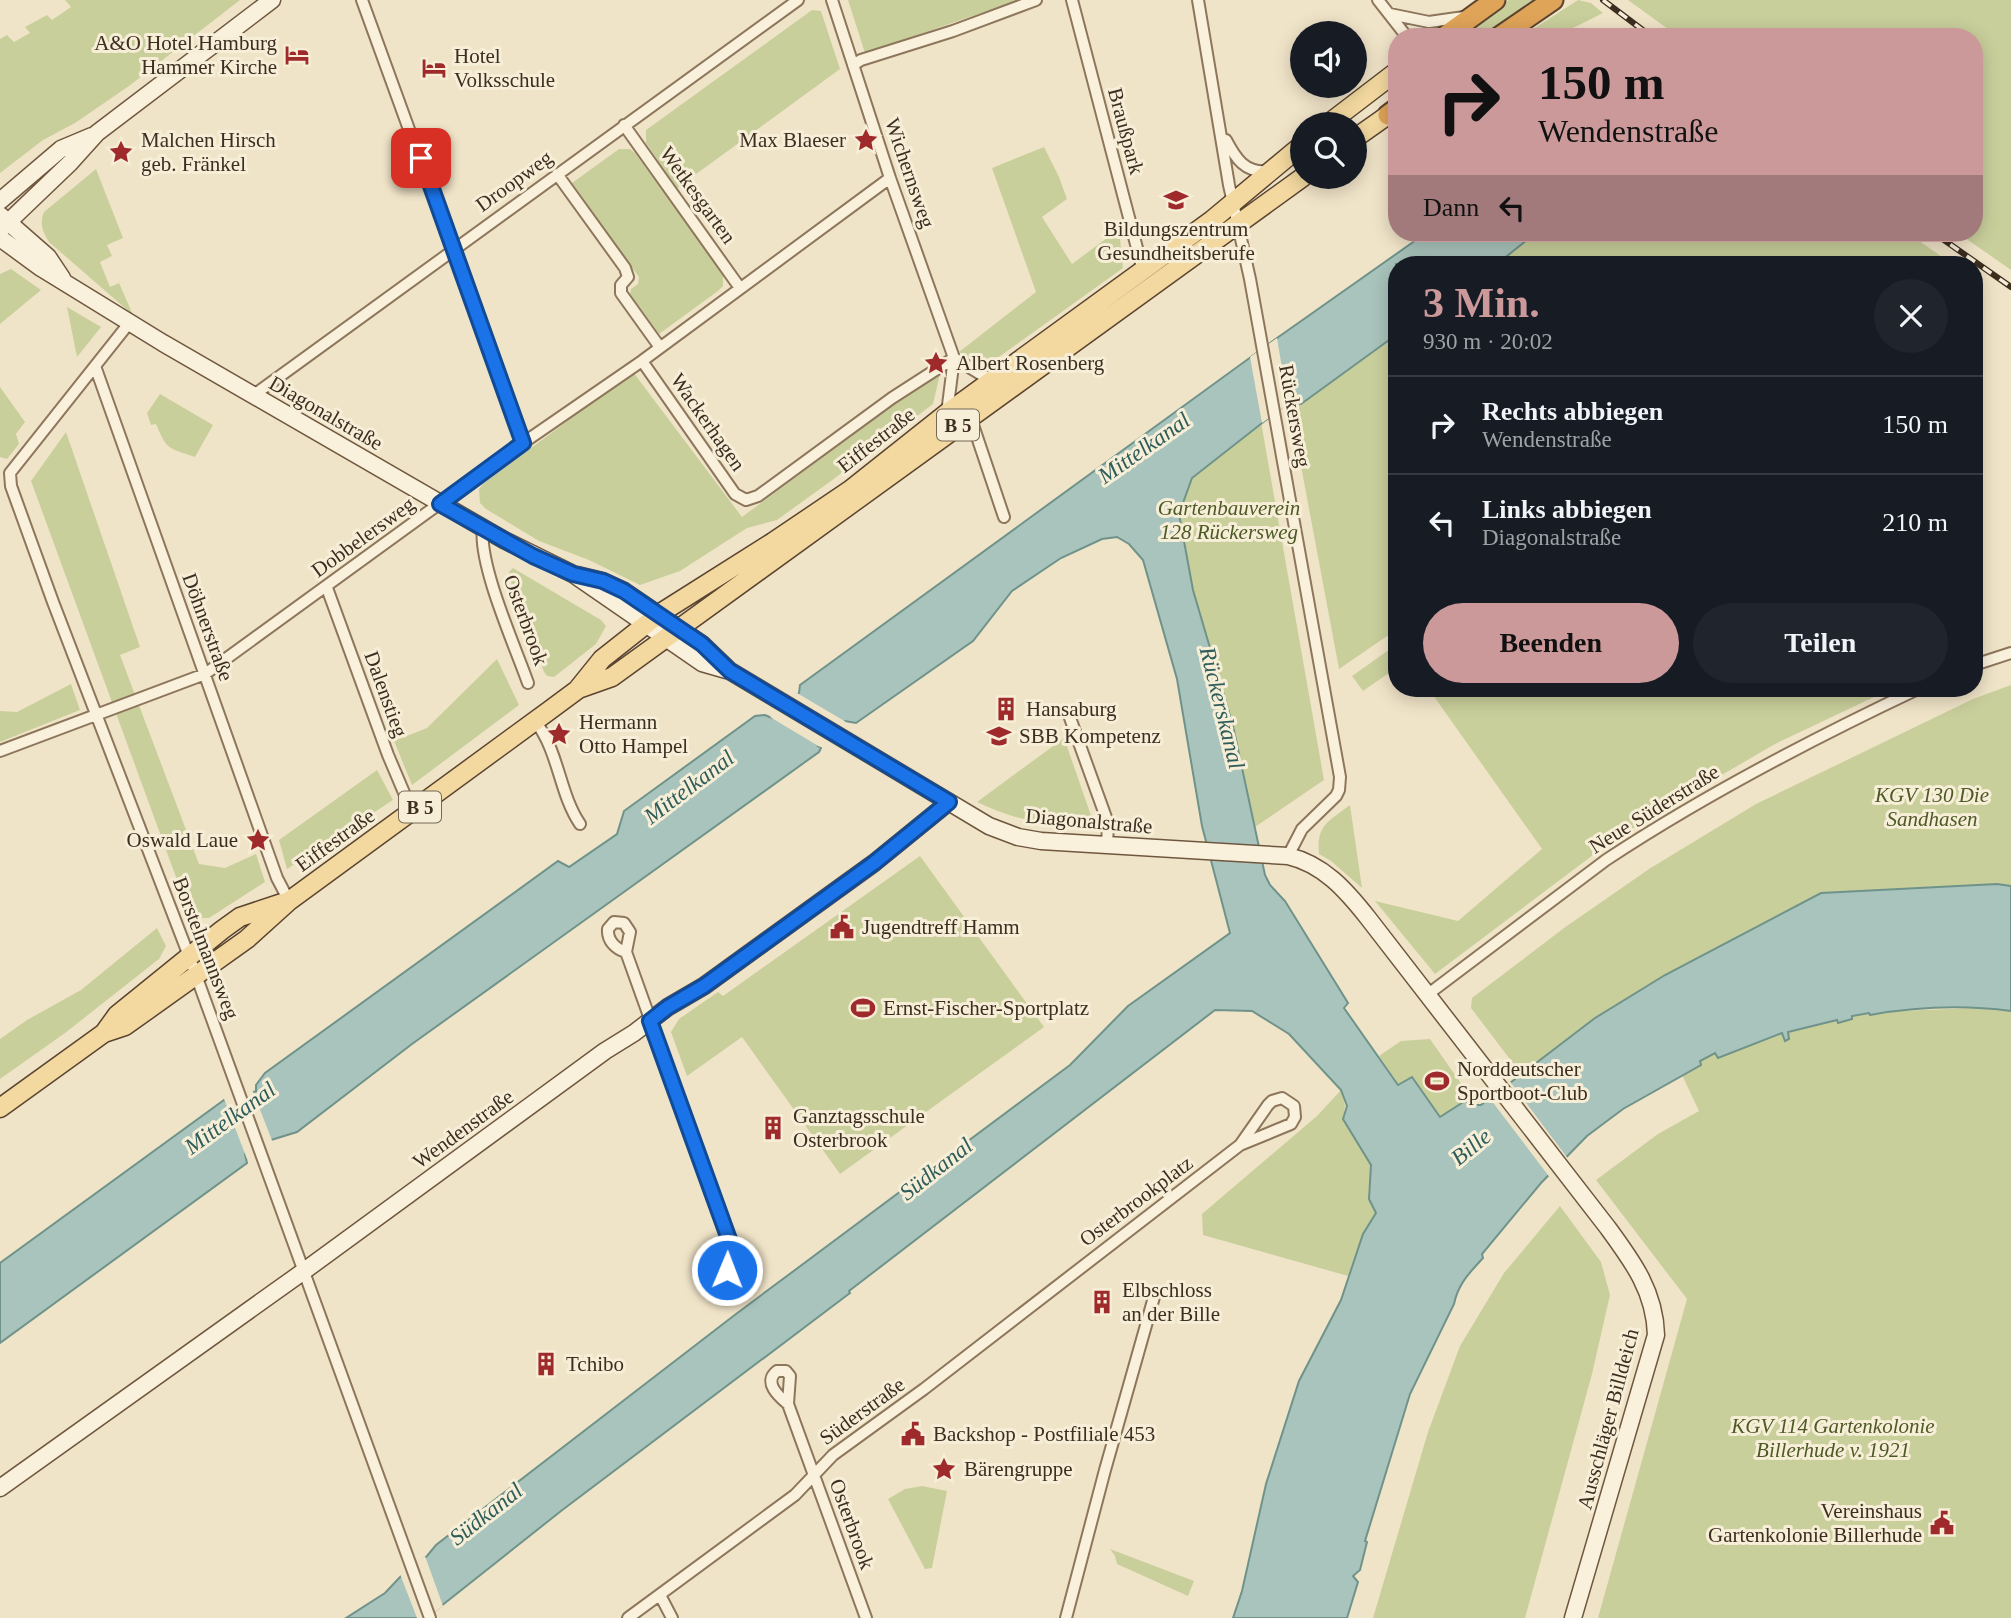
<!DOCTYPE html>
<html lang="de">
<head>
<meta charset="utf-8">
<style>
	:root { --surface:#171b24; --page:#20242c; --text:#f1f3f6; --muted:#9ea1a6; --line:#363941; --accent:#cc999b }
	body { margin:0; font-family:Georgia,serif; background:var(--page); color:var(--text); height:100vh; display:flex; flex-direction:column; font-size:26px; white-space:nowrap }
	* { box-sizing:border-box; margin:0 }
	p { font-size:23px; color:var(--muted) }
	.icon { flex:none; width:38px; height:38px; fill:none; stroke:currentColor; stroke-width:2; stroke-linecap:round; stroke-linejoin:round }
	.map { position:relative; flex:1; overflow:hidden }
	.side { position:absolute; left:1388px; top:256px; width:595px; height:441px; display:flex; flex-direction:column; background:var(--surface); border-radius:28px; box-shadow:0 4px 18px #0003 }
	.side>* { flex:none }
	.guide { position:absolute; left:1388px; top:28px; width:595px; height:214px; border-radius:28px; box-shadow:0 4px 18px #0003; background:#cc999b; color:#111; overflow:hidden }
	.controls { position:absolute; left:1290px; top:21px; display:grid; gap:14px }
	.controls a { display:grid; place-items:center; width:77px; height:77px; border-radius:50%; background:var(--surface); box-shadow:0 4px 18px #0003; font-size:35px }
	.pin { position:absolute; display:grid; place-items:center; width:60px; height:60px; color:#fff; margin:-30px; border-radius:14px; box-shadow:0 4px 10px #0006 }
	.me { position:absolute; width:77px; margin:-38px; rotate:1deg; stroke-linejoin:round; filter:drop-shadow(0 0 5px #0008) }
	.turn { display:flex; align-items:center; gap:24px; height:147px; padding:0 35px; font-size:32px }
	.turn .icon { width:91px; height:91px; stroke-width:2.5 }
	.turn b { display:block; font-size:49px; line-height:60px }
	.then { display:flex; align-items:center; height:66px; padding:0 35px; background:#0003; gap:14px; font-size:26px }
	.round { display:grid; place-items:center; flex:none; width:74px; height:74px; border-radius:37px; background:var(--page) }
	.head { display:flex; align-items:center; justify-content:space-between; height:119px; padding:0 35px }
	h1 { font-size:42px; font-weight:700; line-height:52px; color:var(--accent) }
	.action { display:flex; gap:14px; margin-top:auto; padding:14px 35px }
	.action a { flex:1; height:80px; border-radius:42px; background:var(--accent); color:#111; font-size:28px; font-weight:700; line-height:80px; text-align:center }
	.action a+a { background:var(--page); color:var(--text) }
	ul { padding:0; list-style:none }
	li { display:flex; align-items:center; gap:21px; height:98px; padding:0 35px; border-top:2px solid var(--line) }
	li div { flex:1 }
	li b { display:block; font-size:26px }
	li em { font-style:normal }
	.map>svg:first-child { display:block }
	.green { fill:#c9cf9b }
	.water { fill:#a9c4bc; stroke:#6f938a; stroke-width:2 }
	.pier { fill:#f0e4c8 }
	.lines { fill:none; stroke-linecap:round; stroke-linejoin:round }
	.street-casing { stroke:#8d765c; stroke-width:14 }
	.secondary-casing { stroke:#6f573f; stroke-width:19 }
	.primary-casing { stroke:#5b4430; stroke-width:21 }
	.highway-casing { stroke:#5b4430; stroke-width:23 }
	.street { stroke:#faf1dc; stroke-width:10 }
	.secondary { stroke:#faf1dc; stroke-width:16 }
	.primary { stroke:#f3d9a0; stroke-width:18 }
	.highway { stroke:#e0a458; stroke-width:19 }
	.rail-casing { stroke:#3d2e20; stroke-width:6 }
	.rail { stroke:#f7eed8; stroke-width:3.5; stroke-dasharray:10; stroke-linecap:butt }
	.route-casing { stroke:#114b97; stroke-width:18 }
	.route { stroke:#1a73e8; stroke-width:12 }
	.labels { text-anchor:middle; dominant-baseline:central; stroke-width:6; stroke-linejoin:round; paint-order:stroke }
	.shield { fill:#f7eed8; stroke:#756857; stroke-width:2 }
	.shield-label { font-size:19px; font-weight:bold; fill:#3d2e20 }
	.poi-label { font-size:21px; fill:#3d2e20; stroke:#f7eed8; text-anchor:start }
	.street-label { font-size:21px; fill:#3d2e20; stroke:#f7eed8 }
	.park-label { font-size:21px; font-style:italic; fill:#4d5a26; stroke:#f7eed8 }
	.water-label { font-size:23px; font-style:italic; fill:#2f5d5a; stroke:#f7eed8 }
</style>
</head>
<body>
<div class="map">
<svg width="2011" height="1618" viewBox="0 0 2011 1618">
	<rect width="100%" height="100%" fill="#f0e4c8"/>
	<path class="green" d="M65,0H240L129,86L75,123L43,140L0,173V39L7,35L14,42L30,33L25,27L47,15L52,20L71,7Z
		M848,0H1019L865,53Z
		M1509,0H1539L1486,37H1458Z
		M1578,0L1591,3L1603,13L1555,37H1521Z
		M1628,0H2011V270L1958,233H1974V37H1679Z
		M812,10L821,11L840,69L677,188L646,143V130Z
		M1044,147L1059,177L1067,199L1042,217L1072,264L1119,229L1123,268L985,367L959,352L1036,292L992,168Z
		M619,149H630L635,153L723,274V286L718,291L659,334L630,294L631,289L638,284L639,277L572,183Z
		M96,169L123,238L107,245L112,256L100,262L110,287L119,283L133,315L49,242C43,232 39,224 44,212Z
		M1530,233H1908L1952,264H1497L1527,240Z
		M11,269L41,290L0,324V274Z
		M67,307L101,327L77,357Z
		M1388,342L1396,355V630L1339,669L1289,402L1301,404Z
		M941,370L933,404L831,481L777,520L747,528L680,571L640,585L589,560L539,541L486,509L480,503L479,489L483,484L633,372L742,517Z
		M0,387L25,422L16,434L19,444L7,459L0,457Z
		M160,394L213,425L195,457C169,448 167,451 156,424L151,425L147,413Z
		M1261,422L1324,780L1255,827L1233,726L1193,590L1179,514L1192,478Z
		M66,432L140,647L120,655L199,864L225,868L256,854L265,882L209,918H196L188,910L31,481Z
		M513,568L601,620L606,626L596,644L554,677L547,676L544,672L509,577V572Z
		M1396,645V668L1363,691L1352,676Z
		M497,659L519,705L412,785L394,741L427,728Z
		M71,684L80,710L0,742V711L17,712Z
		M2011,685V886L1997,884L1821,893L1665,975L1595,1018L1522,1075L1471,1008L1472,998L1564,928L1649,869L1756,804L1973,699Z
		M1428,688H1893L1775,744L1660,811L1597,852L1435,974L1375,901L1458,921L1542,849Z
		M1064,738L1095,827C1052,827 1016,821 977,802Z
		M377,770L393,800L287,869L279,840Z
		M1350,805L1362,888L1331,861L1319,854C1316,825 1329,821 1350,805Z
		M920,856L1044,1027L840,1174L742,1037L687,1076L671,1032L679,1019L718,992L723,996Z
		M157,928L166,946L159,959L65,1033L0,1079V1039L27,1020L81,990Z
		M1976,1008L2011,1011V1618H1598L1687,1299L1596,1180L1658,1134L1699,1111L1682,1075L1701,1065L1700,1061L1716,1052L1719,1058L1782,1033L1785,1041L1788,1032L1837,1020L1838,1023L1852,1019L1851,1016L1869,1013L1870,1015L1896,1011Z
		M1430,1039L1476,1105L1470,1106L1464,1101L1440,1117L1412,1078L1399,1085L1379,1056L1401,1041Z
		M1341,1090L1345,1106L1343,1119L1371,1165L1369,1199L1376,1213L1363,1234L1348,1276L1203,1235L1202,1214L1317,1116Z
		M1560,1206L1601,1262L1610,1295L1592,1374L1525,1618H1373L1428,1432L1460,1346L1504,1273Z
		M922,1486L947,1491L932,1568L925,1569L888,1499L905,1489Z
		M1110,1549L1194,1581L1188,1596L1117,1564L1115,1556Z"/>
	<path class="water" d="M1426,233H1530L1527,240L1497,264H1396V335L1301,404L1289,402L1192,478L1179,514L1193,590L1233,726L1265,875L1270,885L1285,901L1348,1003L1344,1008L1398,1085L1412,1077L1440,1117L1465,1101L1470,1105H1481L1595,1018L1665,975L1821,893L1997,884L2011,886V1011C1965,1005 1915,1007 1870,1015L1869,1013L1852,1016V1019L1838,1023L1837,1020L1788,1032L1789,1039L1785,1041L1782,1033L1718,1058L1715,1053L1700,1061L1701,1065L1623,1109L1587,1136L1541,1183L1482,1254L1483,1258C1470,1272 1458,1284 1454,1304L1410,1394L1365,1541L1367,1542L1360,1570L1353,1576L1358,1582L1347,1618H1233L1242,1591L1266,1484L1299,1381L1341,1300L1363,1234L1376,1213L1369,1199L1371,1165L1343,1119L1347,1106L1341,1090L1289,1034L1252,1011L1215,1010L849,1291L850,1293L561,1511L426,1618H346L385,1593L401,1576L427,1556L436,1545L736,1314L1070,1065L1128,1006L1230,933L1202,826L1177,679L1143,560L1129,544L1117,537L1102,539L1061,558L1012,591L973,641L856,723L845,721L818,746L821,748L819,752L412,1044L297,1132L271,1140L245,1154L247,1163L0,1343V1263L224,1100L228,1103L256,1091V1085L265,1073L558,861L569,867L617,834L624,811L755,716L765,715L772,718L799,693L800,685L1277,338Z"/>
	<path class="pier" d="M1277,338L1288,404L1262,423L1250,357Z
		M797,693L846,722L820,747L770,717Z
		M1509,1080L1569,1160L1551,1179L1488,1096Z
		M252,1089L273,1143L249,1156L250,1159H247L224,1099Z
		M425,1556L443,1606L427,1618H417L400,1574Z"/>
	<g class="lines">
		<g class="street-casing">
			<path id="street" d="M362,0L523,443
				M832,0L890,178L954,358L947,413
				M1072,0L1143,271
				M1198,0L1229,185L1250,279L1340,777L1339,790L1336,796L1302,829L1288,856
				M1378,0L1407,37
				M1390,14L1429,22L1464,17
				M853,65L861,60L953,31L1036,0
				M624,125L740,288
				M1226,140C1236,159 1245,173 1268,171
				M557,174L625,268L628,277L621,285V293L659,346
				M130,322L10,473L11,486L53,602L189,956L430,1618
				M954,358L982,375L995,380
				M642,361L735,494L746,500L758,496L892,398L954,358
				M95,366L277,878L289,901
				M254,395L798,0
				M970,416L1004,517
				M483,528C478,564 515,646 528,683
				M327,588L388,755L405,795L414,811
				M1974,665L2011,653
				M1069,715L1108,823L1107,846
				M535,721C559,751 559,793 580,824
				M0,751L205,674L523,443L642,361L890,178
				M626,952C616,949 607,941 608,929L614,922L624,923L630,932L626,952L730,1242C726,1255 720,1266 733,1274L741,1275L749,1269C754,1253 741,1249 730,1242
				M1427,995L1606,860C1706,794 1812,739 1920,688
				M1282,1098L1294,1106L1295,1117L1291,1124L1240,1145L1268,1105L1272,1101Z
				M788,1404C778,1396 763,1382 777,1371H786L790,1376L788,1404L866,1618
				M660,1595L672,1618
				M628,1618L795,1495L833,1455L924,1389L1240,1145
				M1066,1618L1105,1470L1154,1297"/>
		</g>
		<g class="secondary-casing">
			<path id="secondary" d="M0,201L61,149L92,136
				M0,215L48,257L62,278
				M0,230L70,163L97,133L272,0
				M0,238L41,268L163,343L504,540L573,574L702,663L730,671L989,826L1018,837L1041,841L1288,856C1323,864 1346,890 1368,918L1608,1228C1633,1262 1655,1292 1656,1335L1573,1618
				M577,575L602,581L624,591L702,644L728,669
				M0,1488L304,1271L605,1051L634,1033L668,1007L704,986L874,863L949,802"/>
		</g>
		<g class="primary-casing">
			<path id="primary" d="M1328,124L1396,72
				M1354,139L1388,115
				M578,689L612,677L1303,177
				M104,1033L117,1015L222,930L240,917L282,903
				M0,1108L104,1033L125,1026L247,939L289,901L550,710L577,690L602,659L659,614L773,542L850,490L947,413L1212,220L1302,145"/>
		</g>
		<g class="highway-casing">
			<path id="highway" d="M1444,37L1495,0
				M1499,37L1553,0
				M1388,115L1396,109"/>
		</g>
		<use href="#street" class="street"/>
		<use href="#secondary" class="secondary"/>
		<use href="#primary" class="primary"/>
		<use href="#highway" class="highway"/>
		<g class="rail-casing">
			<path id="rail" d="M1603,0L1652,37
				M1934,233L2011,287"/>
		</g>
		<use href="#rail" class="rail"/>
	</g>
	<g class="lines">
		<g class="route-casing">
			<path id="route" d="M421,158L523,443L440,504L533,556L573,574L603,581L624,591L702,644L730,671L949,802L874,863L704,986L668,1007L650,1021L730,1242L724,1260L727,1270"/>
		</g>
		<use href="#route" class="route"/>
	</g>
	<defs>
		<g id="hotel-bare" transform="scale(1.89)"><path d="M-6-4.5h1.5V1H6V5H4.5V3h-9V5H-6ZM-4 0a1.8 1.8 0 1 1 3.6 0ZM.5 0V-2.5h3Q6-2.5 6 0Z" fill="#9e2a2b" stroke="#f7eed8" stroke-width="2.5" paint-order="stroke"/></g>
		<g id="sight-bare" transform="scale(1.89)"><path d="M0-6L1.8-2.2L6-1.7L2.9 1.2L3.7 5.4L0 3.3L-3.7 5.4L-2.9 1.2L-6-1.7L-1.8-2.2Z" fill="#9e2a2b" stroke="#f7eed8" stroke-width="2.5" paint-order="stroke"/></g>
		<g id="school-bare" transform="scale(1.89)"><path d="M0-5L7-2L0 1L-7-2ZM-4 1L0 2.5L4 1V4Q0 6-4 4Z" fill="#9e2a2b" stroke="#f7eed8" stroke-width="2.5" paint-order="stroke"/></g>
		<g id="building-bare" transform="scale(1.89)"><path d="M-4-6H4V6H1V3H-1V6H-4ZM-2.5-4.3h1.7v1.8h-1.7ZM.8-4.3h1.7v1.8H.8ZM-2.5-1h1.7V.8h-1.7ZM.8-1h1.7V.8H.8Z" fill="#9e2a2b" stroke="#f7eed8" stroke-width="2.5" paint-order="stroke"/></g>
		<g id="civic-bare" transform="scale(1.89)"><path d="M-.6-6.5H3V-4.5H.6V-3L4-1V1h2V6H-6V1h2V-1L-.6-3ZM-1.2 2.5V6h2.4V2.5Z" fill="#9e2a2b" stroke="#f7eed8" stroke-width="2.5" paint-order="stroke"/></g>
		<g id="stadium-bare" transform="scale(1.89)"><path d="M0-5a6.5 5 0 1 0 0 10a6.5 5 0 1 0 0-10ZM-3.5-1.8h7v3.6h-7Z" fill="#9e2a2b" stroke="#f7eed8" stroke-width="2.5" paint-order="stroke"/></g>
	</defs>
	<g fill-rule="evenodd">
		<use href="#hotel-bare" x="297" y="55"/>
		<use href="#hotel-bare" x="434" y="68"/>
		<use href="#sight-bare" x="866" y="140"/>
		<use href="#sight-bare" x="121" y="152"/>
		<use href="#school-bare" x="1176" y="200"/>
		<use href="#sight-bare" x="936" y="363"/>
		<use href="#building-bare" x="1006" y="709"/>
		<use href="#sight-bare" x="559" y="734"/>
		<use href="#school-bare" x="999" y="736"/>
		<use href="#sight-bare" x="258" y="840"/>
		<use href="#civic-bare" x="842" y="927"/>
		<use href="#stadium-bare" x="863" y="1008"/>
		<use href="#stadium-bare" x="1437" y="1081"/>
		<use href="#building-bare" x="773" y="1128"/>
		<use href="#building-bare" x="1102" y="1302"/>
		<use href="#building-bare" x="546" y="1364"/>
		<use href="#civic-bare" x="913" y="1434"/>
		<use href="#sight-bare" x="944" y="1469"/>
		<use href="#civic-bare" x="1942" y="1523"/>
	</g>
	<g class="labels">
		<g class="shield">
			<rect x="937" y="409.5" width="42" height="31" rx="5"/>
			<rect x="399" y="791.5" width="42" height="31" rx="5"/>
		</g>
		<g class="shield-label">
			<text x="958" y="425">B 5</text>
			<text x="420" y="807">B 5</text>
		</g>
		<g class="poi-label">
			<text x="277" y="43" text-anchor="end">A&amp;O Hotel Hamburg<tspan x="277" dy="24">Hammer Kirche</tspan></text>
			<text x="454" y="56">Hotel<tspan x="454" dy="24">Volksschule</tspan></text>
			<text x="141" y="140">Malchen Hirsch<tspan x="141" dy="24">geb. Fränkel</tspan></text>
			<text x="846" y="140" text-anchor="end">Max Blaeser</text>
			<text x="1176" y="229" text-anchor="middle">Bildungszentrum<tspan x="1176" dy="24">Gesundheitsberufe</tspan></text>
			<text x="956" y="363">Albert Rosenberg</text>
			<text x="1026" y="709">Hansaburg</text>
			<text x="579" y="722">Hermann<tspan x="579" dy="24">Otto Hampel</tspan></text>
			<text x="1019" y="736">SBB Kompetenz</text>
			<text x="238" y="840" text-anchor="end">Oswald Laue</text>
			<text x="862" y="927">Jugendtreff Hamm</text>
			<text x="883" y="1008">Ernst-Fischer-Sportplatz</text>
			<text x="1457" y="1069">Norddeutscher<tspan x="1457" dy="24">Sportboot-Club</tspan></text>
			<text x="793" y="1116">Ganztagsschule<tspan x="793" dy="24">Osterbrook</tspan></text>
			<text x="1122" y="1290">Elbschloss<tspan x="1122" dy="24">an der Bille</tspan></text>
			<text x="566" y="1364">Tchibo</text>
			<text x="933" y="1434">Backshop - Postfiliale 453</text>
			<text x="964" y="1469">Bärengruppe</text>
			<text x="1922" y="1511" text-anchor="end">Vereinshaus<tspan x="1922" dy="24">Gartenkolonie Billerhude</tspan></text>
		</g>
		<g class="street-label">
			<text transform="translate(1126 131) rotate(75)">Braußpark</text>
			<text transform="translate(910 173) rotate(71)">Wichernsweg</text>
			<text transform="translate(514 181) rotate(-36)">Droopweg</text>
			<text transform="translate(698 195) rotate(54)">Wetkesgarten</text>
			<text transform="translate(326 413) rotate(30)">Diagonalstraße</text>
			<text transform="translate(1295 416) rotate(80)">Rückersweg</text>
			<text transform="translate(708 422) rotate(55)">Wackerhagen</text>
			<text transform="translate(876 440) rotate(-38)">Eiffestraße</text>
			<text transform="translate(363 537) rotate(-36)">Dobbelersweg</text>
			<text transform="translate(526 620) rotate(70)">Osterbrook</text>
			<text transform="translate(208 627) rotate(70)">Döhnerstraße</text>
			<text transform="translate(386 694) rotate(70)">Dalenstieg</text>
			<text transform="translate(1654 809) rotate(-32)">Neue Süderstraße</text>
			<text transform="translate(1089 821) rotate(5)">Diagonalstraße</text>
			<text transform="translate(335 840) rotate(-36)">Eiffestraße</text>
			<text transform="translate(206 948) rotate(69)">Borstelmannsweg</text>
			<text transform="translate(463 1129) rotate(-36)">Wendenstraße</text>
			<text transform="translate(1136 1201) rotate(-37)">Osterbrookplatz</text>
			<text transform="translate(862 1411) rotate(-36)">Süderstraße</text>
			<text transform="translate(1608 1419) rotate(-75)">Ausschläger Billdeich</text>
			<text transform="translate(852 1524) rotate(70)">Osterbrook</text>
		</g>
		<g class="park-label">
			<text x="1229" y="508">Gartenbauverein<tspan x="1229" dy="24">128 Rückersweg</tspan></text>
			<text x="1932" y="795">KGV 130 Die<tspan x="1932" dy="24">Sandhasen</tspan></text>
			<text x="1833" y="1426">KGV 114 Gartenkolonie<tspan x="1833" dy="24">Billerhude v. 1921</tspan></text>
		</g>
		<g class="water-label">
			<text transform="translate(1144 448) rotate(-35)">Mittelkanal</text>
			<text transform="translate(1222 708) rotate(76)">Rückerskanal</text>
			<text transform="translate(689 787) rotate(-37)">Mittelkanal</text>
			<text transform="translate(230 1118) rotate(-36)">Mittelkanal</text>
			<text transform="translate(1471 1147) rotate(-39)">Bille</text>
			<text transform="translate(936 1169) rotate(-38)">Südkanal</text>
			<text transform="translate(486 1514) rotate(-38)">Südkanal</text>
		</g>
	</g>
</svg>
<div class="controls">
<a><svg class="icon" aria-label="sound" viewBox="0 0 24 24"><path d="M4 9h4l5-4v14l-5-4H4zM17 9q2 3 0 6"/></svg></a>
<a><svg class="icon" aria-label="search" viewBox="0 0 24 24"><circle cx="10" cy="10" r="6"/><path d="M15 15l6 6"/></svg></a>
</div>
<div class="pin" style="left:421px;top:158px;background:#d93025"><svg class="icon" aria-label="arrive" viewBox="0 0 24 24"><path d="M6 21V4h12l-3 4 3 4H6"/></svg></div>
<svg class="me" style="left:727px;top:1270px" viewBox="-20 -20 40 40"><circle r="17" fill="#1a73e8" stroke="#fff" stroke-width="3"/><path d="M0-11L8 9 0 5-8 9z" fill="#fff"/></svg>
<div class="guide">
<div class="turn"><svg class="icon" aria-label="right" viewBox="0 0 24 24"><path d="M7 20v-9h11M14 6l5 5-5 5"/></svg><div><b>150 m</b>Wendenstraße</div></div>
<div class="then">Dann<svg class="icon" aria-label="left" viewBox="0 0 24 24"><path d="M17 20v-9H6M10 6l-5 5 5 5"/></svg></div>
</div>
<section class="side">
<div class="head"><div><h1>3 Min.</h1><p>930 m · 20:02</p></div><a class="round"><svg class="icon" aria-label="close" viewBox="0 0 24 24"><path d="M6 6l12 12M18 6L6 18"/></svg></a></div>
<ul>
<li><svg class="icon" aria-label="right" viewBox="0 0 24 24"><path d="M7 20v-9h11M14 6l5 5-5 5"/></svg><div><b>Rechts abbiegen</b><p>Wendenstraße</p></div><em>150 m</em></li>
<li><svg class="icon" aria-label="left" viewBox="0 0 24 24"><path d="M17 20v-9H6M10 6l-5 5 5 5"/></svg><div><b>Links abbiegen</b><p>Diagonalstraße</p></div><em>210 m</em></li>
</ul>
<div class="action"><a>Beenden</a><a>Teilen</a></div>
</section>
</div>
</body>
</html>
